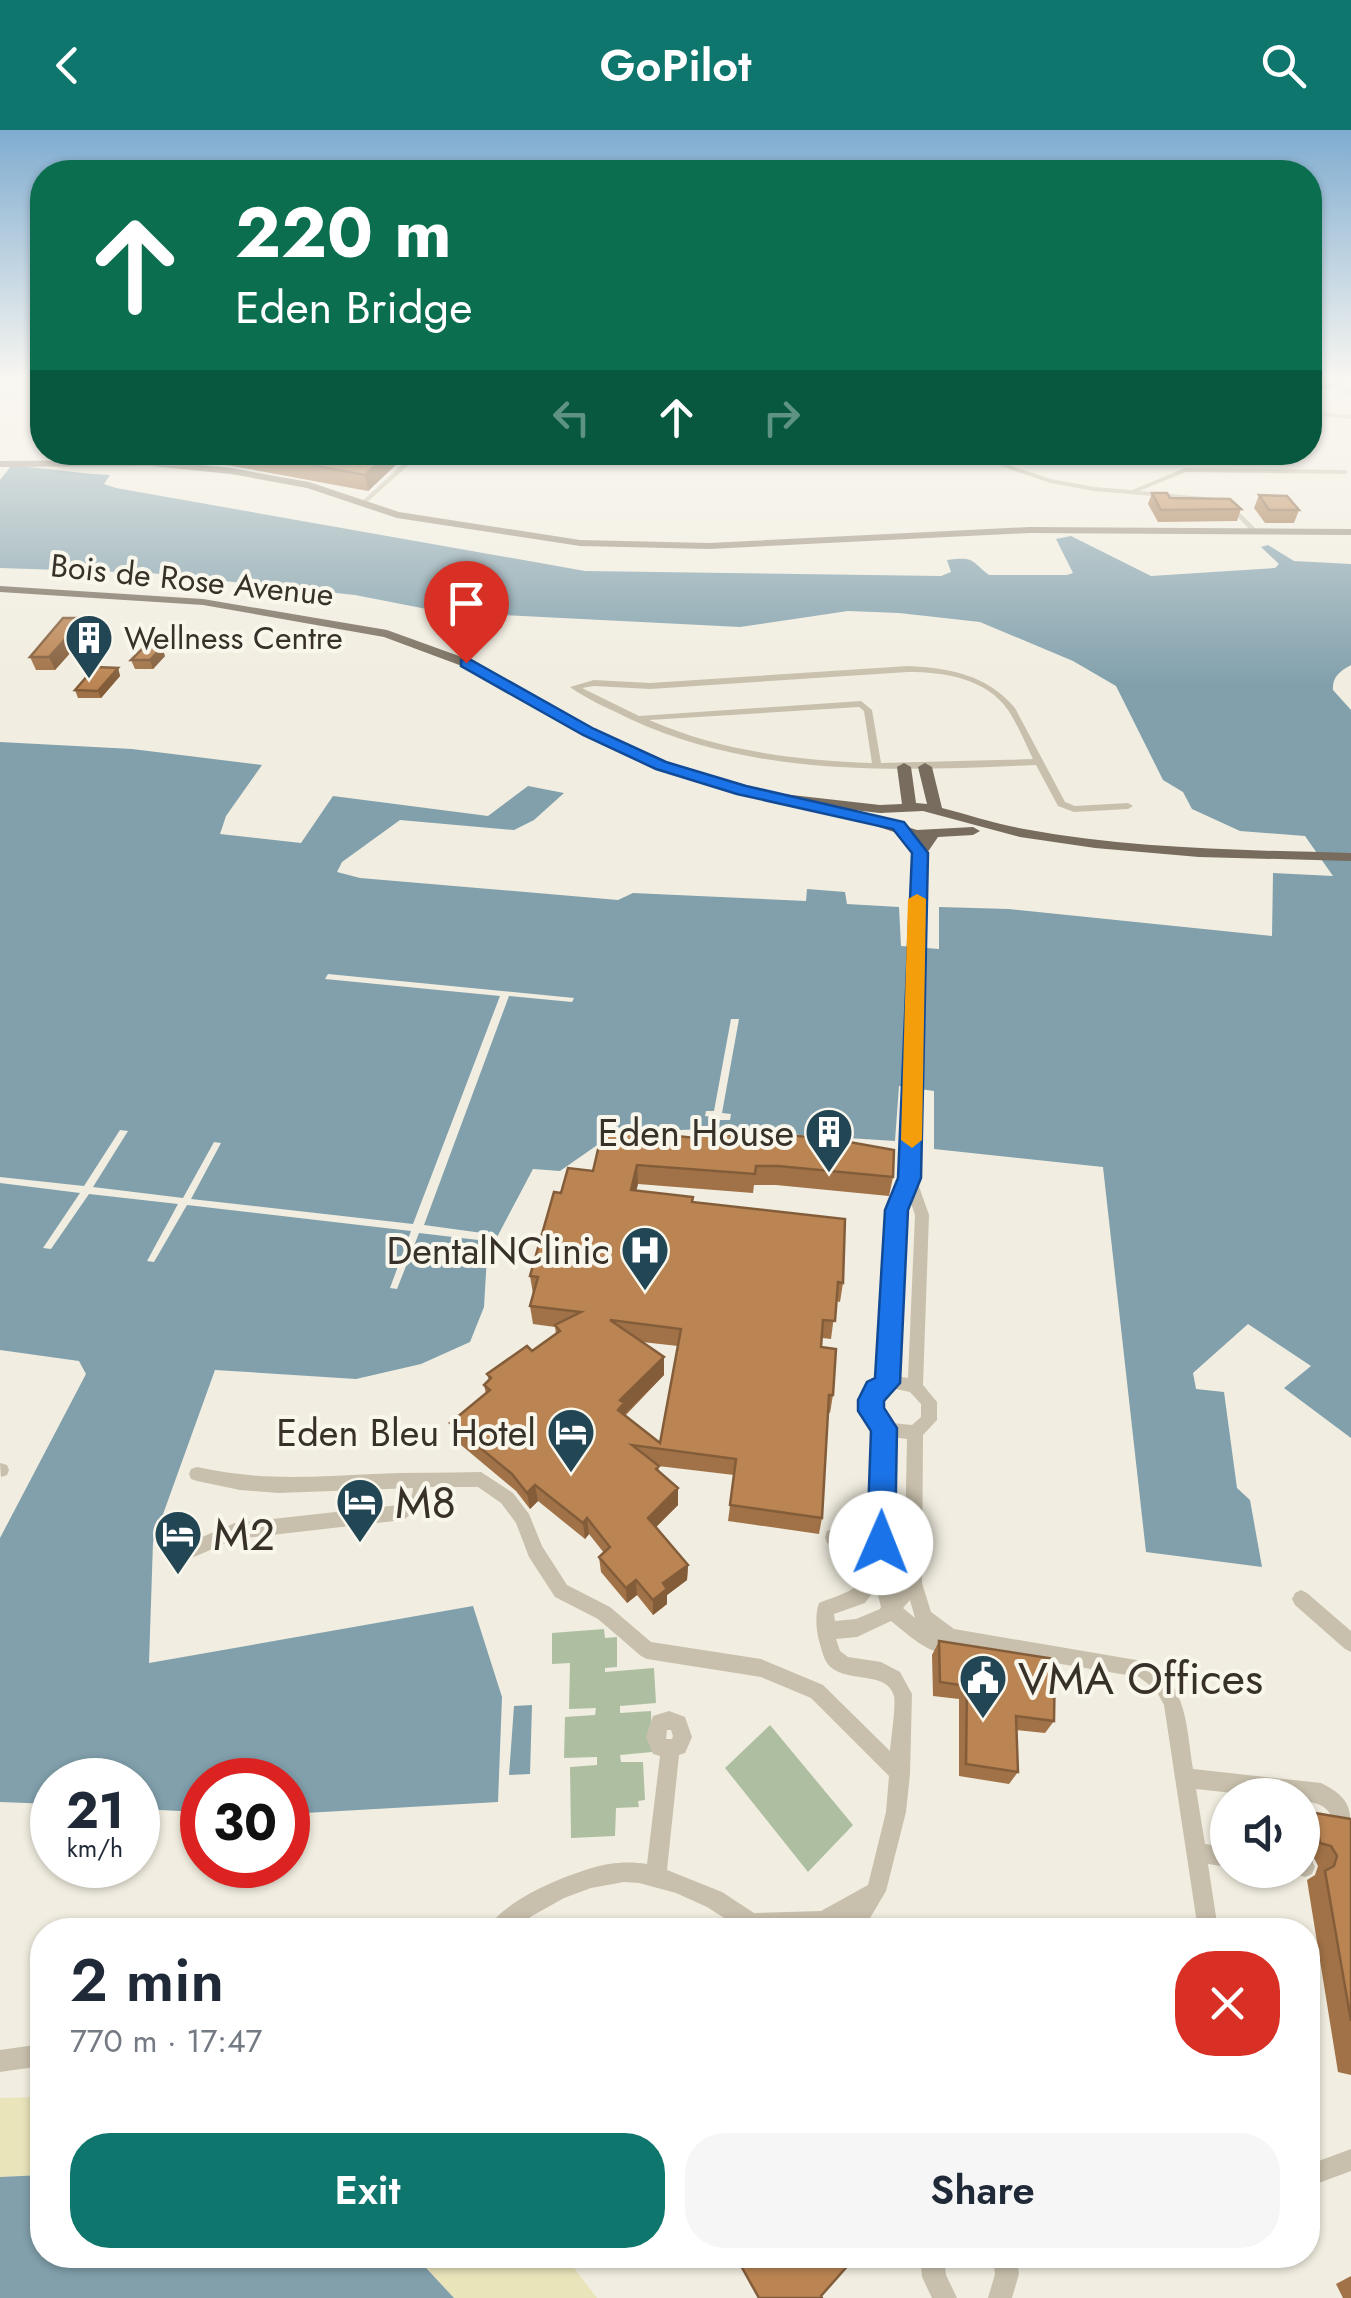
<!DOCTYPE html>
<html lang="en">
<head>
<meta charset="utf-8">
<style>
	:root { --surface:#fff; --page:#f6f6f7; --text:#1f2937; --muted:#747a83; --accent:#0f766e }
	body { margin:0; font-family:Jost,sans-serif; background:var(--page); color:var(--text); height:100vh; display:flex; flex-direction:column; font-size:38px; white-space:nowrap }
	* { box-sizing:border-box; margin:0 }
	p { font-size:32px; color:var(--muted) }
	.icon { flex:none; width:55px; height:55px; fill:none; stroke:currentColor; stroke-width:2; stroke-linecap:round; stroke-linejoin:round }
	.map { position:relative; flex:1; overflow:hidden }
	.panel { position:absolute; left:30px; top:1788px; width:1290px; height:350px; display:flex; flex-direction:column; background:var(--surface); border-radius:40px; box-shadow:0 2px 8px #0004 }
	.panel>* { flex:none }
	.guide { position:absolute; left:30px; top:30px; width:1292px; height:305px; border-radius:40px; box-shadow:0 2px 8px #0004; background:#0b6e4f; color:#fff; overflow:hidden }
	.controls { position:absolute; left:1210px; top:1648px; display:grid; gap:20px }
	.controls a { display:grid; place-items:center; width:110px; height:110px; border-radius:50%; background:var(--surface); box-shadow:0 2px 8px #0004; font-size:50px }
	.speed { position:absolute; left:30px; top:1628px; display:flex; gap:20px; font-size:50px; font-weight:700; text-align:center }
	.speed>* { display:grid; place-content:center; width:130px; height:130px; border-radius:50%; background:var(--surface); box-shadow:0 2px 8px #0004; line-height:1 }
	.speed small { font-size:25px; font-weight:400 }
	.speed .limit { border:15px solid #d22; background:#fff; color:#111 }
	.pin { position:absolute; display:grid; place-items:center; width:85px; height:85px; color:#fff; margin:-102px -42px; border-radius:50% 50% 50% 0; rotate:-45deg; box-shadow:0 0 10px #0007 }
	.pin .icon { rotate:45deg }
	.me { position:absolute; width:110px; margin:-55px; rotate:1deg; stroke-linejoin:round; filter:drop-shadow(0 0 8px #0008) }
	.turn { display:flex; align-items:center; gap:35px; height:210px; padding:0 40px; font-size:45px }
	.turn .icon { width:130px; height:130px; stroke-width:2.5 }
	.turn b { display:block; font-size:70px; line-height:85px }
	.lanes { display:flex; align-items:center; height:95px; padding:0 40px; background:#0003; justify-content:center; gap:50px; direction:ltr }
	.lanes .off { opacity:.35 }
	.round { display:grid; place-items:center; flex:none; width:105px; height:105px; border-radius:40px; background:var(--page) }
	.headline { display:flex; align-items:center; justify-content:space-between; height:170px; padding:0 40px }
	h1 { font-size:60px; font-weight:600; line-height:75px }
	.cta { display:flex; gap:20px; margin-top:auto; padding:20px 40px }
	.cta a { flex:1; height:115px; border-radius:40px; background:var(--accent); color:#fff; font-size:40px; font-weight:600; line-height:115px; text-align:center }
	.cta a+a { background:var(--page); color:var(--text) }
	header { display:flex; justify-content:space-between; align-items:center; height:130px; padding:0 40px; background:var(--accent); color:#fff; font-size:45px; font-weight:600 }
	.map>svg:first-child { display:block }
	.green { fill:#aebfa1 }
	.sand { fill:#e9e4ba }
	.water { fill:#81a0ac }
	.pier { fill:#f1ede0 }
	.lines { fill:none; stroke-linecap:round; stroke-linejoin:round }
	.minor { fill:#c8c0ac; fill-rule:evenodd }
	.secondary { fill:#9c907e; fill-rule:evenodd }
	.primary { fill:#776c5d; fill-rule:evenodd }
	.wall { fill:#a17247; fill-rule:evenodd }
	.shaded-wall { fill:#835d3a }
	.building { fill:#bb8553; stroke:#835d3a; stroke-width:2.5; fill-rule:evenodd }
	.route { fill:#1a73e8; stroke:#114b97; stroke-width:2.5 }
	.slow { fill:#f59e0b }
	.labels { text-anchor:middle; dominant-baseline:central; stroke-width:8; stroke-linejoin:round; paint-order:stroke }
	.far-street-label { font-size:32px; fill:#37312a; stroke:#f9f6ec }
	.far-poi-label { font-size:32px; fill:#37312a; stroke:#f9f6ec; text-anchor:start }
	.poi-label { font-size:38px; fill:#37312a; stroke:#f9f6ec; text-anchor:end }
	.near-poi-label { font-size:45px; fill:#37312a; stroke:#f9f6ec; text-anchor:start }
</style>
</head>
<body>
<header><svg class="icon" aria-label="back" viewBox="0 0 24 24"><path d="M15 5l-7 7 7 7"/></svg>GoPilot<svg class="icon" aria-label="search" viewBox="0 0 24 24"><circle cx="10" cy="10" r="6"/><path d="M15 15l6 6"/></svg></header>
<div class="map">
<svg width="1351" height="2168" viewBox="0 0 1351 2168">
	<rect width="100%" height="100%" fill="#f1ede0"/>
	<path class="green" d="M604,1499L605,1508L617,1507V1537L605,1538V1542L654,1538L656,1573L620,1576V1583L651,1581L652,1622L620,1625L621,1632H643L645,1670L638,1671L639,1677L616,1678L615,1706L571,1708L570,1637L597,1635V1627L564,1628L565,1587L595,1585L596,1578L569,1579L570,1533L552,1534V1503Z
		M770,1595L853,1695L808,1742L725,1638Z"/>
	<path class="sand" d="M42,1967V2045L0,2047V1968Z
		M414,2125H564L597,2168H454Z"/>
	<path class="water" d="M11,336C46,337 76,344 110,345L104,354L116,358L585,441L941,446L951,442L947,430C975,426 971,431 989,445H1067L1073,443L1056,409L1071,406L1151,446L1275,438L1279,434L1261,417L1268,415L1294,431L1351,434V535C1340,541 1332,547 1333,560L1351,580V1308L1284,1258L1311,1236L1248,1194L1193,1243L1196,1259L1224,1262L1237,1358L1250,1370L1262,1437L1146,1422L1103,1037L934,1019V961L899,956L895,1011L709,999L616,1002L560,1041L533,1039L487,1126L484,1177L470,1212L421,1234L356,1249L215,1240L153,1412L149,1533L473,1476L502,1567L498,1672L288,1684V1650H202V1682L138,1679V1650H52V1674L0,1672V1408L86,1244L79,1231L0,1220V612L132,619L262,635L226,686L220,704L301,713L333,666L488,686L528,656L564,663L534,690L514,700L400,690L342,732L337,742L360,748L618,770L633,763L806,771L807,759L845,762L847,774L899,777L901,816L939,819V777L1009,779L1272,806L1273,743L1333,746L1305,706L1240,701L1192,679L1183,662L1163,650L1116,556L1073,531L980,492L899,483L848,481L740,497L442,482L355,465L150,443L0,438V350Z
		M532,1575L530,1644L509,1645L514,1576Z
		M42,2045V2125H414L454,2168H0V2047Z"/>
	<path class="pier" d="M328,844L574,868L572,872L509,866L424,1095L497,1105L495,1112L419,1103L397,1159L390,1158L411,1101L187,1075L154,1132L147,1131L178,1074L89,1064L51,1119L43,1118L80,1063L0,1053V1047L84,1056L120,1000L128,1001L93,1057L183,1068L214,1012L221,1013L191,1069L413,1094L500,866L325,849Z
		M731,889H739L722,983L731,984L730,990H720L718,999H709L711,987L705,986L706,981H714Z"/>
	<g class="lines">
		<path class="minor" d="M1333,254L1351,261V265L1333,256Z
			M1310,281L1351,285V289L1310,285Z
			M416,322H423L363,376H359V374Z
			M960,322C971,322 978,327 987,328C999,329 1012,322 1024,322L996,331L1051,349L1094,357L1132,360L1185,338L1345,340L1348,342L1345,344L1186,342L1139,361L1214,368L1233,376L1257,400V404H1254L1229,378L1211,371L1094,361L1050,353Z
			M908,536C950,538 987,545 1015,578L1065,672L1075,676L1128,673L1133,676L1128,679L1074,682L1058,676L1036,635C898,641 758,648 630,589C610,579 588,570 570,557L594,550L650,553ZM908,542C943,542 986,548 1008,580C1018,595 1025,613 1033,629L881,633L872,580L861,571L639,586L582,558L594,556L650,559ZM859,577L864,581L872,633C795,630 720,621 649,590Z
			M920,720L925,723L916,1048L929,1085L923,1255L937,1272V1290L923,1305L922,1453L931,1482L954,1499L1148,1532C1188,1556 1186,1597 1193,1639L1321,1653C1351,1668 1351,1678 1351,1710L1347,1712L1340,1709C1330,1685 1333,1674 1302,1671V1665H1251L1196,1659L1205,1714L1228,1717V1737L1208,1734L1218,1800H1198L1164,1575L1156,1560L1139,1547L964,1518L961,1523C934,1530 911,1507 891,1491L857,1507L836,1509L840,1521L848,1527L881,1532L900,1542L912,1564L910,1644L906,1682L886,1761L863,1800H841L846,1789L826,1800H743L707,1777L676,1763L639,1753L624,1752L591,1758L564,1768L532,1786L514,1800H488C500,1770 578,1739 609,1734C622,1732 634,1732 647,1734L660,1626L653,1624L646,1607L653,1586L669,1581L685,1587L692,1607L685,1623L679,1625L667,1740L722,1762L754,1783L821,1781L868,1755L886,1682L889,1646L811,1568L761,1547L647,1529L641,1526L598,1489L555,1467L529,1427L516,1393L501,1373L478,1357H429L425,1374L403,1390L236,1409L175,1435L169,1433L166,1427L169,1421L235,1393L399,1375L412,1365L413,1358L278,1363L240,1360L197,1351L191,1349L189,1344L191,1339L197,1337C260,1351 310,1347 373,1344C409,1342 445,1343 481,1342L513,1363L529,1384L542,1416L567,1455L610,1477L651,1512L761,1529L823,1555L890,1621C891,1609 896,1576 894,1566C887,1539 843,1555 827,1533C823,1527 821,1517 819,1511C816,1500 815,1484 819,1473C850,1461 870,1458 871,1419L833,1415L827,1413L825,1407L827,1401L833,1399L872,1403L876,1299C860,1282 859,1264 879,1251L890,1080L902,1048L915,723ZM909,1067L915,1085L908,1248L895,1246L904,1080ZM896,1259L910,1262L921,1274V1287L912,1295L892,1293L880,1281V1268L887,1262ZM892,1307L907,1309L905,1407L889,1405ZM888,1421L905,1423L904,1450L894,1462L888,1440ZM876,1458L881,1477L880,1479L856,1489L835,1491L834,1484L865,1473ZM910,1470L915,1488L903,1478ZM667,1600H671L673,1606L672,1609H666Z
			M0,1333L7,1335L9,1340L7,1345L1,1347Z
			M1301,1460L1307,1463L1351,1501V1522L1345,1519L1295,1475L1292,1469L1295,1463Z
			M1302,1727L1312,1730L1315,1737L1312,1744L1305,1747L1295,1744L1293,1740H1302Z
			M42,1914V1936L0,1942V1920Z
			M1351,2019V2041L1308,2057V2035Z
			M920,2125H944L946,2145L957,2168H932L922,2147Z
			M992,2125H1016L1019,2144L1012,2168H988L995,2144Z"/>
		<path class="secondary" d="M1336,251H1351L1310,264V258Z
			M151,330L231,338L309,352L399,382L580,410L709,413L1029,397L1351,399V405L1029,403L709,419L580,416L397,388L307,358L231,344L151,336L0,337V331Z"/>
		<path class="primary" d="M0,456L203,469L387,500L470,530L593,599L666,632L774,663L880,675L902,674L897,637L904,633L911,637L916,673L927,674L918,637L925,633L932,637L942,678C969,685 996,694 1024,699C1132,719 1242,720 1351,723V731L1199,727L1095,718L1020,707L923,681L880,683L773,671L656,638L583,605L462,536L384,507L203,475L0,462Z
			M866,684L917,700L973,697L980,701L973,705L938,707L925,726H915L900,704L861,691V685Z"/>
	</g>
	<path class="wall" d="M191,322H401L402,329L368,361L216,333Z
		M1152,363L1170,368L1241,379L1237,391L1158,392L1148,374Z
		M1259,365L1299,380L1294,393H1265L1254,378Z
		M84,488L89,502L55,540H36L30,527Z
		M165,526L153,539H135L131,530Z
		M118,538L120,546L101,568H78L75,560Z
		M695,1008L772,1013L849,1012L893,1047L889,1066L776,1055H754L753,1063L638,1054L636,1060L693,1067V1073L843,1153L840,1172L836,1171L831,1209L822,1208L821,1217L833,1265L830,1283L828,1282L822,1388L819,1404L728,1391L734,1345L658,1336L659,1342L678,1358V1375L656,1397L688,1435L687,1450L667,1465V1474L653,1485L637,1465L627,1473L601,1442L599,1427L604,1423L589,1404L585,1409L538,1371L530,1379L516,1361L455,1310L450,1293L486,1264L484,1255L489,1250L487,1244L532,1221L556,1204L555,1197L533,1194L530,1176L533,1164L530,1146L561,1063L593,1041ZM642,1212L678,1216L660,1313L625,1286L664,1245V1227Z
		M939,1511L1054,1591L1045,1603L1016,1600L1018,1642L1009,1654L959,1646V1569L933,1566L932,1525Z
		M1315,1683L1351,1689V1945L1338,1942L1307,1750L1315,1745L1318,1736L1313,1726L1302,1724V1691Z
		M1351,2146V2168H1343L1336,2154Z"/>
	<path class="shaded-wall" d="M390,322H401L402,329L368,361L365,345Z
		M84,488L89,502L55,540L49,527Z
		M162,517L165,526L153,539L150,530Z
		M118,538L120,546L101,568L98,561Z
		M637,1035L638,1054L632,1079L631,1060Z
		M664,1227V1245L625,1284V1291L618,1280L620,1270Z
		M535,1355L538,1371L530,1379L527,1363Z
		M678,1358V1375L649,1404L648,1388Z
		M587,1388L589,1404L585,1409L583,1393Z
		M688,1435L687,1450L667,1465V1474L653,1485V1470L663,1453Z
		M636,1450L637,1465L627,1473L626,1458Z"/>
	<path class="building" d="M242,322H390L365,345Z
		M1152,363H1167L1170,368L1230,369L1241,379L1161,380Z
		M1259,365L1287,366L1299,380H1269Z
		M63,488H84L49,527H30Z
		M145,516L162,517L150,530H131Z
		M95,537L118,538L98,561L75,560Z
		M603,998L695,1008L696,1004L718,1003L772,1013L774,1004L809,1007V1003L849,1007V1012L894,1020L893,1047L778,1036H756L755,1044L637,1035L631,1060L693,1067L692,1072L845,1089L843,1153L838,1152L835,1191L823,1190L821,1217L836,1219L833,1265H829L822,1388L730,1375L736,1329L632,1315L659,1336L656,1339L678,1358L648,1388L688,1435L663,1453L667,1459L653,1470L636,1450L626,1458L599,1427L610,1417L587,1388L583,1393L535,1355L527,1363L512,1344L450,1293L490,1260L484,1255L491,1248L487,1244L527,1216L532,1221L560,1201L555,1195L581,1182L530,1176L538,1147L530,1146L554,1062L561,1063L568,1038L593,1041ZM610,1190L681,1199L660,1313L618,1280L624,1273L620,1270L664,1227Z
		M939,1511L1055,1529L1054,1591L1016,1586L1018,1642L966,1634L967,1556L940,1552Z
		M1315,1683L1351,1689V1891L1325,1741L1334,1736L1337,1726L1331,1716L1320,1713Z
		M574,1791L581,1800H565Z
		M735,2125H846L851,2132L821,2166L822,2168H759Z"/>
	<linearGradient id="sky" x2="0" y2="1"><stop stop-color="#7facd0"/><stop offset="0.45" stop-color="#f9f7f1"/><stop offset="1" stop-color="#f9f7f1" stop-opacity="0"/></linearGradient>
	<rect width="1351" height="555" fill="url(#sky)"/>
	<path class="route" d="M461,530H471L594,599L666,632L746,656L904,692L928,723L921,1048L908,1080L900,1253L884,1271V1278L897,1298L895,1413L891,1422L881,1426L871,1422L867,1413L871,1301L858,1281V1270L867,1252L875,1248L885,1080L898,1048L912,723L893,699L737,664L656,639L583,605L461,536Z"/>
	<path class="slow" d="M917,764L926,769L922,1010L912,1018L901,1010L908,769Z"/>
	<defs>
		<g id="building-pin" transform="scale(2.5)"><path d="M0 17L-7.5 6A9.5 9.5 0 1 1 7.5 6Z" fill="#234655" stroke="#f9f6ec"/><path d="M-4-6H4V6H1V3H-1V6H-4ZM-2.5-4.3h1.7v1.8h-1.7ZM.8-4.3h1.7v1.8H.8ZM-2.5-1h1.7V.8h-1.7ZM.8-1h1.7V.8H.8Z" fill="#fff"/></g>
		<g id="hospital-pin" transform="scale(2.5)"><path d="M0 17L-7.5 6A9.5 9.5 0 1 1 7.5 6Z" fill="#234655" stroke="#f9f6ec"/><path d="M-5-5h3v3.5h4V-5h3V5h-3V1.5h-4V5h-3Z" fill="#fff"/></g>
		<g id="hotel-pin" transform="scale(2.5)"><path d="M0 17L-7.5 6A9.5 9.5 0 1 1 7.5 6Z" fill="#234655" stroke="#f9f6ec"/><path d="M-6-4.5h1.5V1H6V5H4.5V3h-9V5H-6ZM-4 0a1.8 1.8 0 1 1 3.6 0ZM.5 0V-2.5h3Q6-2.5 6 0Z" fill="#fff"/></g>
		<g id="civic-pin" transform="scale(2.5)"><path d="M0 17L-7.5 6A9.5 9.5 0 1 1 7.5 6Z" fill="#234655" stroke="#f9f6ec"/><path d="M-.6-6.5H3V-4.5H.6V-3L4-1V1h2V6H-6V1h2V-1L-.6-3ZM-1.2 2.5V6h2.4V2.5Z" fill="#fff"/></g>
	</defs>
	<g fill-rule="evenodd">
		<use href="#building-pin" x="89" y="508"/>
		<use href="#building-pin" x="829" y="1002"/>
		<use href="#hospital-pin" x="645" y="1120"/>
		<use href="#hotel-pin" x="571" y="1302"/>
		<use href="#hotel-pin" x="360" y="1372"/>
		<use href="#hotel-pin" x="178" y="1404"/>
		<use href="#civic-pin" x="983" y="1548"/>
	</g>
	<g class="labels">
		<g class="far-street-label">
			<text transform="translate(192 450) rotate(6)">Bois de Rose Avenue</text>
		</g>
		<g class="far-poi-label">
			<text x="124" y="508">Wellness Centre</text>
		</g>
		<g class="poi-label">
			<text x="794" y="1002">Eden House</text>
			<text x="610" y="1120">DentalNClinic</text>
			<text x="536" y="1302">Eden Bleu Hotel</text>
		</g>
		<g class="near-poi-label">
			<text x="395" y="1372">M8</text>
			<text x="213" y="1404">M2</text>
			<text x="1018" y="1548">VMA Offices</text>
		</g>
	</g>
</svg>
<div class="controls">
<a><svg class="icon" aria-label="sound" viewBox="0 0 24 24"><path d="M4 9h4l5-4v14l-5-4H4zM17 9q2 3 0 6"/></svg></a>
</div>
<div class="speed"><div>21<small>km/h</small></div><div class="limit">30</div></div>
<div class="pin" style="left:466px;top:533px;background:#d93025"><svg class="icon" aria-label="arrive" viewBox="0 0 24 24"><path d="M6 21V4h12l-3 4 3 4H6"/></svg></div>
<svg class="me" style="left:881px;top:1413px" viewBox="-20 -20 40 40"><circle r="19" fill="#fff"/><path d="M0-13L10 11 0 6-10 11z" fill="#1a73e8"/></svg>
<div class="guide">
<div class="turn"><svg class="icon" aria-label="ahead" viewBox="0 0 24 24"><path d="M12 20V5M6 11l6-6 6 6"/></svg><div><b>220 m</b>Eden Bridge</div></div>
<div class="lanes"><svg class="icon off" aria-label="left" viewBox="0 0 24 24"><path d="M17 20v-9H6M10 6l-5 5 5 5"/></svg><svg class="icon" aria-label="ahead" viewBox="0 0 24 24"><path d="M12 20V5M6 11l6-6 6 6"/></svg><svg class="icon off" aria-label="right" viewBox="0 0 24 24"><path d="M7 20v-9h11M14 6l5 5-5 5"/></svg></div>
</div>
<section class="panel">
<div class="headline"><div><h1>2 min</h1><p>770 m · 17:47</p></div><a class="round" style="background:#d93025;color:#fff"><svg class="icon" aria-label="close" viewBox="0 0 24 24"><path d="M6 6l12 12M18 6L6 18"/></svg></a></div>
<div class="cta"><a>Exit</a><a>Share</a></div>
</section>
</div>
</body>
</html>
